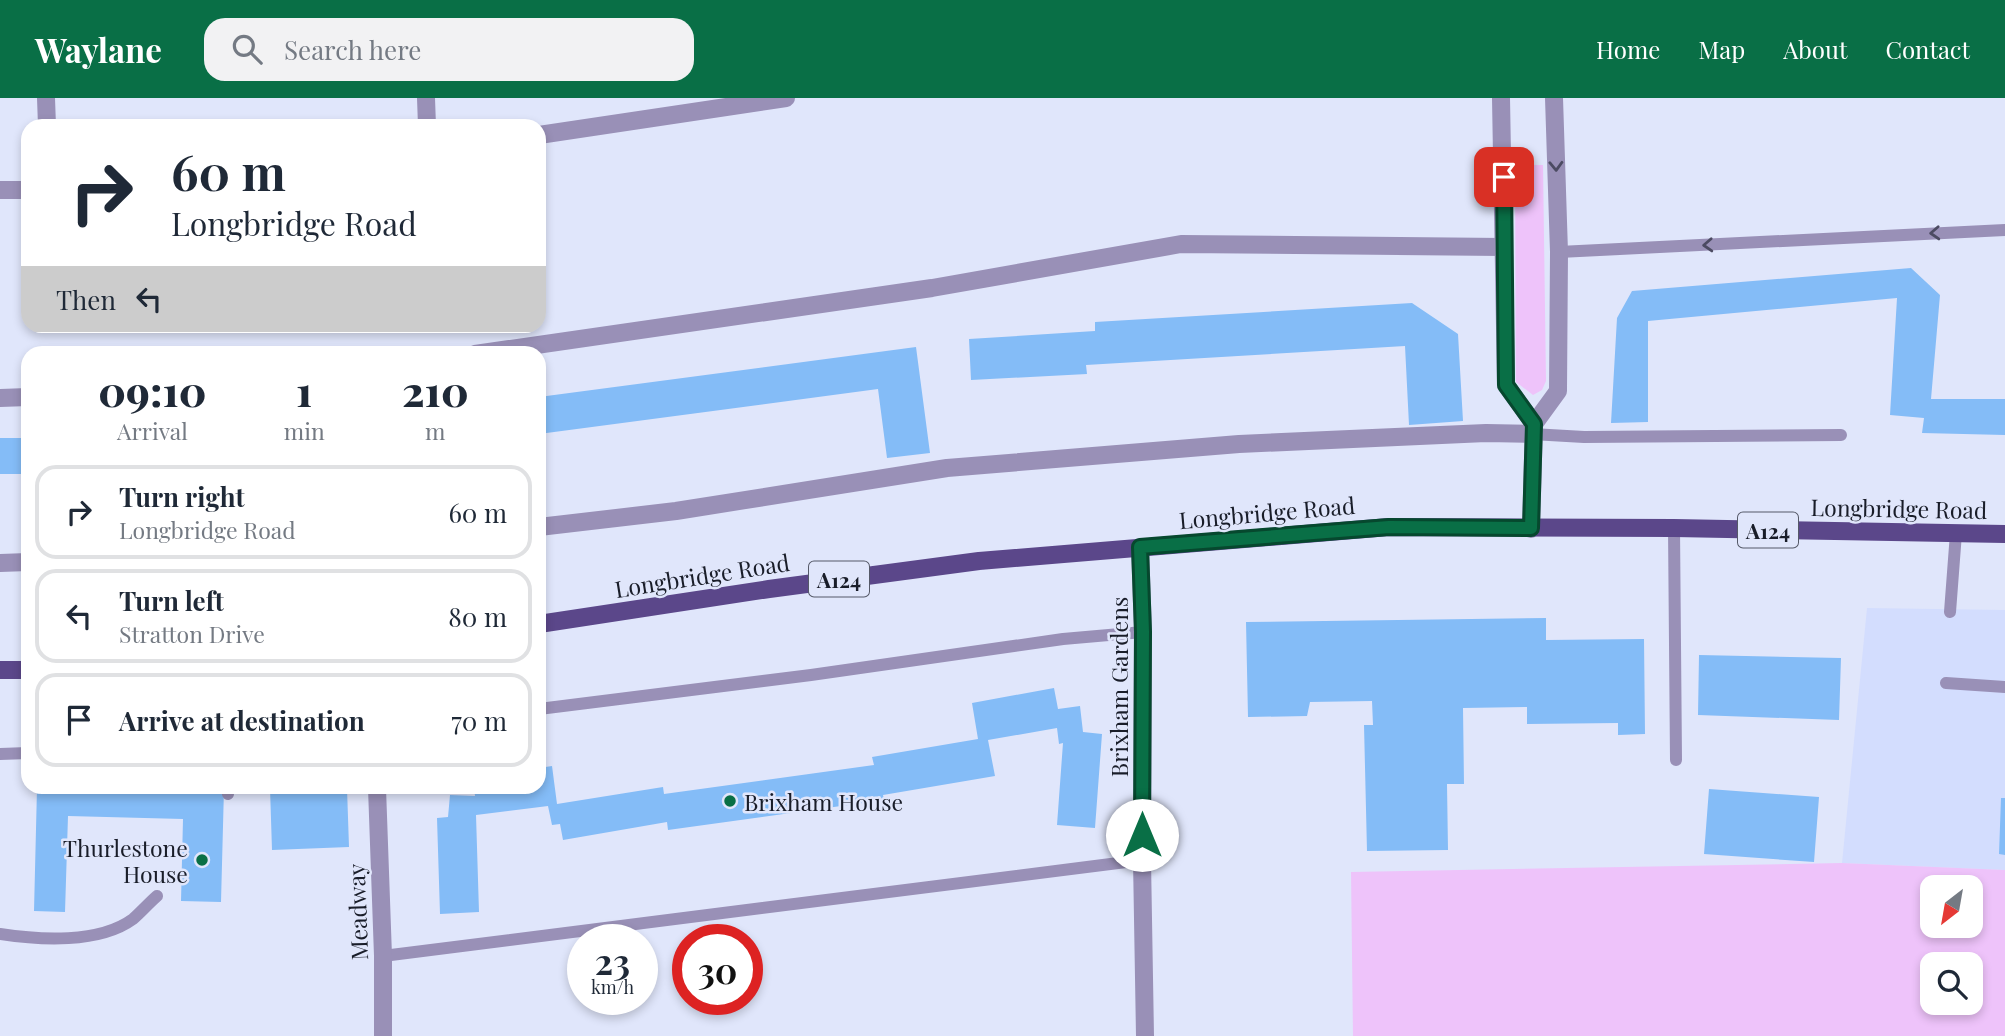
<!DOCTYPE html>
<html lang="en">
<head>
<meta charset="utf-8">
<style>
	:root { --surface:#fff; --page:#f2f2f3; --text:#1f2937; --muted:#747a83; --line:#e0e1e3; --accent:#096f46 }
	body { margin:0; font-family:"Playfair Display",serif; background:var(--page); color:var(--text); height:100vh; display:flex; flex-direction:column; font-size:26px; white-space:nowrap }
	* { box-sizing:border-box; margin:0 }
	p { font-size:23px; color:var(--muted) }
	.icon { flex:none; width:38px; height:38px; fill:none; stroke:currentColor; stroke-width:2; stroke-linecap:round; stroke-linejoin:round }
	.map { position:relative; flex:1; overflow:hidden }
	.side { position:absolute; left:21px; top:248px; width:525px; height:448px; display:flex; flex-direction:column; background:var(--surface); border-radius:21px; box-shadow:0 4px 10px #0003 }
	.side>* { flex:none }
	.banner { position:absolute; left:21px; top:21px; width:525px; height:214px; border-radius:21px; box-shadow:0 4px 10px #0003; background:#fff; color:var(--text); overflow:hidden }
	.needle { width:46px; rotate:211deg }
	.buttons { position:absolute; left:1920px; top:777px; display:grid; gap:14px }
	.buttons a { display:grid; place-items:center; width:63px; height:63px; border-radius:14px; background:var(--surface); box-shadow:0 4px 10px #0003; font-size:35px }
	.speed { position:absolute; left:567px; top:826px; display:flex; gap:14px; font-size:35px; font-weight:700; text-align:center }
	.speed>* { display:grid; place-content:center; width:91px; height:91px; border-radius:50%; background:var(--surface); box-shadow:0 4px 10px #0003; line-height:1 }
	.speed small { font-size:18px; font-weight:400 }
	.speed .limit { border:10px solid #d22; background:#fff; color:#111 }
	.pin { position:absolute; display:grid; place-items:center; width:60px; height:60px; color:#fff; margin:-30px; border-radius:14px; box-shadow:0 4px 10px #0006 }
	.me { position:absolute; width:77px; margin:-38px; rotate:0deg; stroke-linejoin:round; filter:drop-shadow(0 0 5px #0008) }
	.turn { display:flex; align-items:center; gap:24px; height:147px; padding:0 35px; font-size:32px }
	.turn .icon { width:91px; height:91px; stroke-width:2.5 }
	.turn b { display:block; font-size:49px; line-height:60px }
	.then { display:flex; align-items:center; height:66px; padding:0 35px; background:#0003; gap:14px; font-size:26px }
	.eta { display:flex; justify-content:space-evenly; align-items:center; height:119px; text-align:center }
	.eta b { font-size:42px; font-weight:800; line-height:49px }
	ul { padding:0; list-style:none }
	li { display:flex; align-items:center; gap:21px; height:94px; margin:0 14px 10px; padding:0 21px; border:4px solid var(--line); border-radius:21px }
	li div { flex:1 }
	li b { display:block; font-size:26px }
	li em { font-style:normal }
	header { display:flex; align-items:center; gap:42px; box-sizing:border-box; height:98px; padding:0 35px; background:var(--accent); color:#fff }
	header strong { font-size:33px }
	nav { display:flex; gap:38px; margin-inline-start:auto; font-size:24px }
	.search { width:490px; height:63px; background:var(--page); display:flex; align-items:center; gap:18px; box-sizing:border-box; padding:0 24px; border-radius:21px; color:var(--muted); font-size:26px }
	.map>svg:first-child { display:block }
	.built { fill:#d3ddfe }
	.green { fill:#eec3fa; fill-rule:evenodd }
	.building { fill:#84bcf7 }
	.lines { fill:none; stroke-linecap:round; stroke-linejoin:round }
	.service { stroke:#9990b7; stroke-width:12 }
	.minor { stroke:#9990b7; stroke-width:18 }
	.primary { stroke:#5b478a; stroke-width:18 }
	.oneway { stroke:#4c4b62 }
	.route-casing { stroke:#06482e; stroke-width:18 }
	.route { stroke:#096f46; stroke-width:12 }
	.poi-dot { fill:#096f46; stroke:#e0e6fb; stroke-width:2.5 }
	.labels { text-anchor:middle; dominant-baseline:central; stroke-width:5; stroke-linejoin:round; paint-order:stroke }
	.shield { fill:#e0e6fb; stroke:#555968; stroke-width:2 }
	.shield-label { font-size:21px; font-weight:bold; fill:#191d29 }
	.street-label { font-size:23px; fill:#191d29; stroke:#e0e6fb }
	.poi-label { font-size:23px; fill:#191d29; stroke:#e0e6fb; text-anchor:start }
</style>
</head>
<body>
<header>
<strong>Waylane</strong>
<div class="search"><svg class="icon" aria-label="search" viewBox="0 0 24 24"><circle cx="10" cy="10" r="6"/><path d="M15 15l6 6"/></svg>Search here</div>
<nav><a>Home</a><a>Map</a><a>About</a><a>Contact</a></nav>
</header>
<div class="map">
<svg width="2005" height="938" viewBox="0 0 2005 938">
	<rect width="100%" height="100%" fill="#e0e6fb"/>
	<path class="built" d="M1867,510L2005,512V772L1842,765Z"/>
	<path class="green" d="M1515,67H1543L1546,283L1542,292L1533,297L1516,284Z
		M1842,765L2005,772V938H1353L1351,774ZM1932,789H1970V828H1932ZM1932,866H1970V905H1932Z"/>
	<path class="building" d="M1911,170L1940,197L1931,301H2005V337L1922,335L1924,320L1890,317L1897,200L1648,223V324L1611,325L1617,220L1632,193Z
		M1412,205L1458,236L1463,323L1409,327L1405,248L1086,267L1087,276L971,282L969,241L1095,233V224Z
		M916,249L930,355L887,360L878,291L539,336V299Z
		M0,340H28V376H0Z
		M1546,520V542L1644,541L1645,636L1618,637V625L1527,626V609L1463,610L1464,686H1447L1448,752L1367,753L1364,627H1373L1372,603L1310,604L1307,618L1248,619L1246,524Z
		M1699,557L1841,560L1839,622L1698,617Z
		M1054,590L1058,611L1080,608L1083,634L1102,636L1095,730L1057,727L1063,645L1059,646L1057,630L988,642L995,678L883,697L884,702L668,732L667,724L563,742L560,726L552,727L548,708L476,717L479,814L440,816L437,720L448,719L450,697L475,698L474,690H539V670L552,668L557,706L663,689L664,696L874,667L872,659L978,641L972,605Z
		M37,690H224L221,804L181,803L183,721L68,718L65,814L34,813Z
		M270,690H347L349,749L272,752Z
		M1709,691L1819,699L1814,764L1704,756Z
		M2001,700H2005V757L1999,756Z"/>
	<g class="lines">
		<path class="service" d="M1559,154L2005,132
			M1532,336L1584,339L1841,337
			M1674,430L1676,662
			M1950,514L1956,435
			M1946,585L2005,589
			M539,611L811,577L1063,541L1143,534
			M0,656L28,655
			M227,690L228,696
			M0,836C39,842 99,846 133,821C141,814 149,805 157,798
			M383,858L1142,762"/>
		<path class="minor" d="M46,0L47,28
			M426,0L427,28
			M1501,0L1506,287L1534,326L1558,293L1559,154L1554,0
			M539,37L786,0
			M0,92H28
			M475,256L932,190L1181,146L1503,149
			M0,300L28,299
			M539,429L676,413L947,370L1239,346L1486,335L1532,336
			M1531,431L1534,326
			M1140,449L1143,534L1142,762L1145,938
			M0,465L28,464
			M377,690L383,858V938"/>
		<path class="primary" d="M539,526L769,491L979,463L1389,429L1674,430L2005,436
			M0,572H28"/>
	</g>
	<defs><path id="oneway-chevron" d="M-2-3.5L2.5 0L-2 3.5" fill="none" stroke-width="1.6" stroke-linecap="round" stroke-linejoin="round" transform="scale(1.75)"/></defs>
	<g class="oneway">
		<use href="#oneway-chevron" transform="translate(1556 68) rotate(88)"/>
		<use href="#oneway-chevron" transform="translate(1935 135) rotate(177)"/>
		<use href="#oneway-chevron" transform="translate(1708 147) rotate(177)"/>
	</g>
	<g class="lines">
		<g class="route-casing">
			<path id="route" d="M1142,737L1143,534L1140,449L1389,429L1531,430L1534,326L1506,287L1504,79"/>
		</g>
		<use href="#route" class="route"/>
	</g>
	<g class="poi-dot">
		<circle cx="730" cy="703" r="7"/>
		<circle cx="202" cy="762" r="7"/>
	</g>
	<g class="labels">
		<g class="shield">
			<rect x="1738" y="414.5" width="60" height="35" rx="5"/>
			<rect x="809" y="463.5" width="60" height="35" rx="5"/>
		</g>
		<g class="shield-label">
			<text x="1768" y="432">A124</text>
			<text x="839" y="481">A124</text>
		</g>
		<g class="street-label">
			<text transform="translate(1899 410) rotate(1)">Longbridge Road</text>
			<text transform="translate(1267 414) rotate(-5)">Longbridge Road</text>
			<text transform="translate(702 477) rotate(-9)">Longbridge Road</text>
			<text transform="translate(1118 589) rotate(-90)">Brixham Gardens</text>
			<text transform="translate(357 814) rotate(-92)">Meadway</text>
		</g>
		<g class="poi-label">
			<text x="744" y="703">Brixham House</text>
			<text x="188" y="749" text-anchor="end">Thurlestone<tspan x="188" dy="26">House</tspan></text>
		</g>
	</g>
</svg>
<div class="buttons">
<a><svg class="needle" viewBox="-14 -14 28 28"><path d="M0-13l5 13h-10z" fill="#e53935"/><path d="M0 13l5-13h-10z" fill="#747a83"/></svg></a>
<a><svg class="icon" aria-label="search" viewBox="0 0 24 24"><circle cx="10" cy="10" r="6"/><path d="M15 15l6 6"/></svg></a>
</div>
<div class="speed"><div>23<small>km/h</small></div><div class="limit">30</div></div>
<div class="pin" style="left:1504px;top:79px;background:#d93025"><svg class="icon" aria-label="arrive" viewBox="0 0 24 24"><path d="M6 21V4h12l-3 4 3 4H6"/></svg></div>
<svg class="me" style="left:1142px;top:737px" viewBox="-20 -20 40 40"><circle r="19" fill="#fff"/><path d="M0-13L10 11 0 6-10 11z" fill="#096f46"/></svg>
<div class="banner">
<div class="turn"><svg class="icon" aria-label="right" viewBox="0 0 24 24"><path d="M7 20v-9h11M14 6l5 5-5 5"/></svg><div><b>60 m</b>Longbridge Road</div></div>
<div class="then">Then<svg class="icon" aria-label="left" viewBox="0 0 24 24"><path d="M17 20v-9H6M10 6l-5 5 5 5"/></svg></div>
</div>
<section class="side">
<div class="eta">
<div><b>09:10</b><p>Arrival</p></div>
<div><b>1</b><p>min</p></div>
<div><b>210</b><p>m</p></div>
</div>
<ul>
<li><svg class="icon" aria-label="right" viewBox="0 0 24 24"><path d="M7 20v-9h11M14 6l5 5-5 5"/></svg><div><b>Turn right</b><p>Longbridge Road</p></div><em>60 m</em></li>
<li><svg class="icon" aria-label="left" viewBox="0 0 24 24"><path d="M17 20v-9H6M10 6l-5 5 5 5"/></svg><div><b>Turn left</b><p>Stratton Drive</p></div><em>80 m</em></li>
<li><svg class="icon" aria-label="arrive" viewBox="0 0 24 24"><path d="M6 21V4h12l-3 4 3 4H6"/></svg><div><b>Arrive at destination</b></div><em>70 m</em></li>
</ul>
</section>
</div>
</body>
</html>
